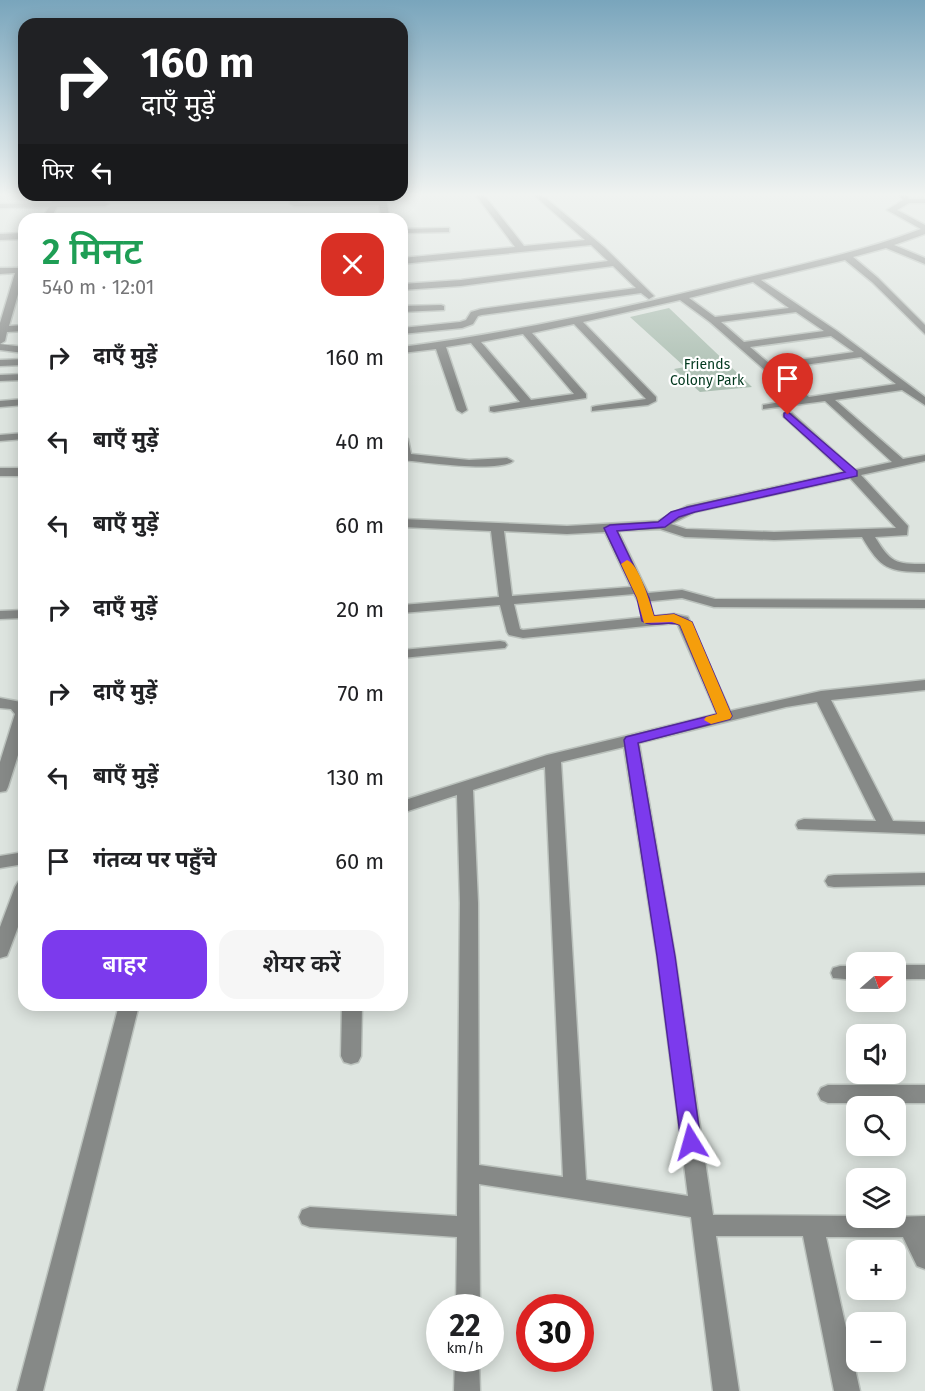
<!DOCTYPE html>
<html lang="hi">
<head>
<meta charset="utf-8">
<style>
	:root { --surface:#fff; --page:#f6f6f6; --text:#202124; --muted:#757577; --accent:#7c3aed }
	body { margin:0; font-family:"Fira Sans","Noto Sans Devanagari",sans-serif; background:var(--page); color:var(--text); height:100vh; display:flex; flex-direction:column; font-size:22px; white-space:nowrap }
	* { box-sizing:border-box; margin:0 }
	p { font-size:20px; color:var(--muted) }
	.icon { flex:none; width:33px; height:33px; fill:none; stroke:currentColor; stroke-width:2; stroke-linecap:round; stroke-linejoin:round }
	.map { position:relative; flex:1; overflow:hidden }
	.drawer { position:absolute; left:18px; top:213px; width:390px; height:798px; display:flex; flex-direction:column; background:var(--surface); border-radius:18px; box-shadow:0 3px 15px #0003 }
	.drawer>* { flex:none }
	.banner { position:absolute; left:18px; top:18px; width:390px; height:183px; border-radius:18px; box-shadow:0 3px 15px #0003; background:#202124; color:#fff; overflow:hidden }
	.needle { width:39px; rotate:70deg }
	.controls { position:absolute; left:846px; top:952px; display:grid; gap:12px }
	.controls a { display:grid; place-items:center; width:60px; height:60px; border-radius:12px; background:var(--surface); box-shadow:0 3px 15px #0003; font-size:30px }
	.speed { position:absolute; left:426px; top:1294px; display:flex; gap:12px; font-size:30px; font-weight:700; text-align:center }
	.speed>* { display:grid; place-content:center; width:78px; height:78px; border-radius:50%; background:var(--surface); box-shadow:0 3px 15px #0003; line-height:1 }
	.speed small { font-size:15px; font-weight:400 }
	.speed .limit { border:9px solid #d22; background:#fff; color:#111 }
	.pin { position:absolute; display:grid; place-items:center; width:51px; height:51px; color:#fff; margin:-62px -26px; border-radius:50% 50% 50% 0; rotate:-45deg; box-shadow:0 0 6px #0007 }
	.pin .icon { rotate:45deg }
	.me { position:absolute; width:66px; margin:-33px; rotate:352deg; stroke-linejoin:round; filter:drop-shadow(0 0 4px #0008) }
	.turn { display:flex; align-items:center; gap:21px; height:126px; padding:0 24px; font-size:27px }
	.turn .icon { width:78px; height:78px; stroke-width:2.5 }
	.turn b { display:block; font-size:42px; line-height:51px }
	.then { display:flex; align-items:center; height:57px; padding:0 24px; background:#0003; gap:12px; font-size:22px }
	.round { display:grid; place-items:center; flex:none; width:63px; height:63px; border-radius:18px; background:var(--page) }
	.head { display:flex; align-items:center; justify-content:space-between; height:102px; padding:0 24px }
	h1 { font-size:36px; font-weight:600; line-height:45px; color:#1e9e55 }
	.action { display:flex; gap:12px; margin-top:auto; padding:12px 24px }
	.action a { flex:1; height:69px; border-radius:18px; background:var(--accent); color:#fff; font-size:24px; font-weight:600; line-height:69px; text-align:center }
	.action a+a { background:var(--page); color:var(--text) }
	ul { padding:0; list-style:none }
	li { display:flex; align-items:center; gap:18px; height:84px; padding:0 24px }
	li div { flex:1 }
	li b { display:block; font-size:22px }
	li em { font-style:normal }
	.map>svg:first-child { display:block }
	.green { fill:#abbeb1 }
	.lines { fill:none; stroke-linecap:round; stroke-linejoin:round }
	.minor-casing { stroke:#bbc2bd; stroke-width:3 }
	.minor { fill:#868987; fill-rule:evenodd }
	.route { fill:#7c3aed; stroke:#51269a; stroke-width:1.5 }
	.slow { fill:#f59e0b }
	.labels { text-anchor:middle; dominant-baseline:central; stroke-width:4.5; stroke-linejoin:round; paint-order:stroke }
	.far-park-label { font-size:14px; fill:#03391f; stroke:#fff }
</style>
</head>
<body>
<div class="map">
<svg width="925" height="1391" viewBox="0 0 925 1391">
	<rect width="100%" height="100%" fill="#dde4df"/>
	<path class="green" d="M669,308L752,387L700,392L674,369L685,367L630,317Z"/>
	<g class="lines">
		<g class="minor-casing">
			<path id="minor" d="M290,195H298V202L303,203L378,201L377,195H385L390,219H382L379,205L294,206L290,204Z
				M476,195H484L524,246L585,240L534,195H542L605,248L654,296L649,299L641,293L482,315L478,316L473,324L462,328L402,334V328L460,322L466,320L471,312L481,309L636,288L613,266L461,286L402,290V284L461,280L608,261L591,245L402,264V258L515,247Z
				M899,195H907L909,199H925V203H909L897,210L925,225V234L894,245L925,258V264L886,248L853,257L878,278L925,325V334L872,282L845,260L761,280L837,331L925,397V405L902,390L835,400L903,459L925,455V461L861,475L908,526L907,535L875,537C891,563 895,564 925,564V572C888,572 881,569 862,537L774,540L685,537L660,529L618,531L648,593L682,590L715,599L925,600V608L714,607L682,598L643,602L638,601L634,594L514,604L520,629L523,630L674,614L688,617L730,711L821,691L925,680V690L831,700L893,821L925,822V834L798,829L796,825L798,821L804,819L876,821L817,702L786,707L639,743L675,956L713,1215L856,1216V1218L925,1216V1269L917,1266L903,1237H826L860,1391H834L803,1236H716L739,1391H713L691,1217L479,1184L480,1308H456L457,1237L310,1227L302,1224L299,1217L302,1210L310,1207L457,1216L460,903L457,795L402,813V801L547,755L717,714L677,623L523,638L509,635L507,632L500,605L402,613V605L499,597L491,531L402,527V519L567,526L658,521L687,506L844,472L784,417L783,415L788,412L792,413L855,470L892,462L825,401L763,409V405L798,399L710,322L680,300L583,322L656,397V401L648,405L592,411V407L596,406L646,399L574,324L532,333L586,394V398L494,412L490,411V407L520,402L471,343L446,347L467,410L462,413L457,410L436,349L402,353V347C515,332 626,308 737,280C799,265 861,252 921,229L887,210L903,200ZM753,282L789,308L715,317L689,298ZM796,312L824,331L744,342L721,322ZM523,334L574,394L531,400L481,342ZM831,336L854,352L770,364L750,347ZM861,357L896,384L809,397L776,369ZM850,478L896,528L774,532L686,529L671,524L695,512ZM504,531L567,534L605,532L631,587L512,596ZM624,747L657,956L688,1196L586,1180L561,762ZM545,767L563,1177L479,1165L478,903L473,790Z
				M55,196L62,198L59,202H105L109,204L105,206L57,207L50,219H42L49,207L0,208V204L51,203Z
				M446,228H449V232L402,233V229Z
				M24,233V239L0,240V234Z
				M24,261V273L9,326L24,325V331L7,332L5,341L0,344V323L15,273L0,274V268H18Z
				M441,305L444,306V310L402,312V306Z
				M0,344L24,347V353L0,350Z
				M24,359V365L0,366V360Z
				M24,374V380L0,381V375Z
				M24,399V405L0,407V401Z
				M24,433V439L0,441V435Z
				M402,436L408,439L411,454L469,460L507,458L513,461C499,473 423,462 402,460Z
				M0,468H24V476H0Z
				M24,610V618L0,619V611Z
				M500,641L505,642L507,645L505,648L402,658V650Z
				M0,698L21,702L24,705V736L8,787L6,791L0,792V762L15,714L11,709L0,708Z
				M24,852V864L0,868V856Z
				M925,873V885L834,887L828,886L825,881L828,876L834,875Z
				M24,881V911L9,951L7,956L0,958V927L15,887L18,882Z
				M896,965H925V979H896Z
				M840,966H856V980L833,978L831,973L833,968Z
				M119,1005H139L43,1391H17Z
				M342,1005H362L361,1056L358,1062L351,1064L344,1062L341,1056Z
				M828,1085H925V1103H828L821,1100L818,1094L821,1088Z
				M455,1359H479L480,1391H454Z"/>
		</g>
		<use href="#minor" class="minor"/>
	</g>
	<linearGradient id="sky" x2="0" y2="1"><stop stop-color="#79a5bc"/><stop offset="0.5" stop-color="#f0f3f1"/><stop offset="1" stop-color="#f0f3f1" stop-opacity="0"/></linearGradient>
	<rect width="925" height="389" fill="url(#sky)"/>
	<path class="route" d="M788,412L857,471V476L695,512L679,517L665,527L617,531L649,598L654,616L674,614L692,622L732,716L730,719L638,743L675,956L701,1142L698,1148L691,1150L684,1148L681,1142L657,956L624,740L626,737L717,714L680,625C668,620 652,628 642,621L637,598L604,528L610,525L658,522L671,512L688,507L845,472L784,417V413Z"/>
	<path class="slow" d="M627,560C639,564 650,603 654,616L674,614L692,622L732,716L730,719L711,724L704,720L706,717L717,714L680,625L672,622L644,623L637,598L621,564Z"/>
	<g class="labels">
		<g class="far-park-label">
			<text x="707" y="364">Friends<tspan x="707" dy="16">Colony Park</tspan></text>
		</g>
	</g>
</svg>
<div class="controls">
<a><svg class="needle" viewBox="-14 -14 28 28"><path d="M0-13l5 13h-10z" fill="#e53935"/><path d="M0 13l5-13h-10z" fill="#757577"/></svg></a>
<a><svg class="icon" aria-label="sound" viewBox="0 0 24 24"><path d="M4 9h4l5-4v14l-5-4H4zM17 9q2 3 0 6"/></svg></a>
<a><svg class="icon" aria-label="search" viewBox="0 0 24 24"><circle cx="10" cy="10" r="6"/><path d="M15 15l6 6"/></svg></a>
<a><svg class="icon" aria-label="layers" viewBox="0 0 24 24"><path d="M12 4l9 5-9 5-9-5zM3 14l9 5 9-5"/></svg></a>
<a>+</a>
<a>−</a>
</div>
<div class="speed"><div>22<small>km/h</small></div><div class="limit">30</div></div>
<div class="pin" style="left:788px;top:415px;background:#d93025"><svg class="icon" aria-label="arrive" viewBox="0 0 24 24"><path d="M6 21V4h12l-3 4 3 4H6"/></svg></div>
<svg class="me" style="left:691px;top:1142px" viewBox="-20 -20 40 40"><path d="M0-17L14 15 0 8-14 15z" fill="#7c3aed" stroke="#fff" stroke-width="4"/></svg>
<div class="banner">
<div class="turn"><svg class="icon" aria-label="right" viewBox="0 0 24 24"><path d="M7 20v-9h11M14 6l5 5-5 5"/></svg><div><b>160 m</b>दाएँ मुड़ें</div></div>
<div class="then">फिर<svg class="icon" aria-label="left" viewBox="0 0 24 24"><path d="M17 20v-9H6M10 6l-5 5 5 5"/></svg></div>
</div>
<section class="drawer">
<div class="head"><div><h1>2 मिनट</h1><p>540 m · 12:01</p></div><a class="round" style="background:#d93025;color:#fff"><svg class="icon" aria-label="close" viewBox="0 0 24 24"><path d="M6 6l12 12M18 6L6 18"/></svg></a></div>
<ul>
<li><svg class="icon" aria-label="right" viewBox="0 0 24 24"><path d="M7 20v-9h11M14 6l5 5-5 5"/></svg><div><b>दाएँ मुड़ें</b></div><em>160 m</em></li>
<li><svg class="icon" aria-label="left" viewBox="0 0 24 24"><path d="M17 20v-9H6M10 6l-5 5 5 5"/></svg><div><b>बाएँ मुड़ें</b></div><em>40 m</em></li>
<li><svg class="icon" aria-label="left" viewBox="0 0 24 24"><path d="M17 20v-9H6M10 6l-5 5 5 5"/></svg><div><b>बाएँ मुड़ें</b></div><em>60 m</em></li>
<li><svg class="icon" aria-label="right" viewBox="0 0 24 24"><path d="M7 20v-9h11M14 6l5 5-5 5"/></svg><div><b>दाएँ मुड़ें</b></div><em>20 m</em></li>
<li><svg class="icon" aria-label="right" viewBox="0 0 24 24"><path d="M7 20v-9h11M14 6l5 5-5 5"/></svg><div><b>दाएँ मुड़ें</b></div><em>70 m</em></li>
<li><svg class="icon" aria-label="left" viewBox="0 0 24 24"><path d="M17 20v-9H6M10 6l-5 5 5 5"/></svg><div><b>बाएँ मुड़ें</b></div><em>130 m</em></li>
<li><svg class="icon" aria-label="arrive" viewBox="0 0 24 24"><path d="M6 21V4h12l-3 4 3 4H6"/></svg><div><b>गंतव्य पर पहुँचे</b></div><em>60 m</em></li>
</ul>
<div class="action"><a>बाहर</a><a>शेयर करें</a></div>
</section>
</div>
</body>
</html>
